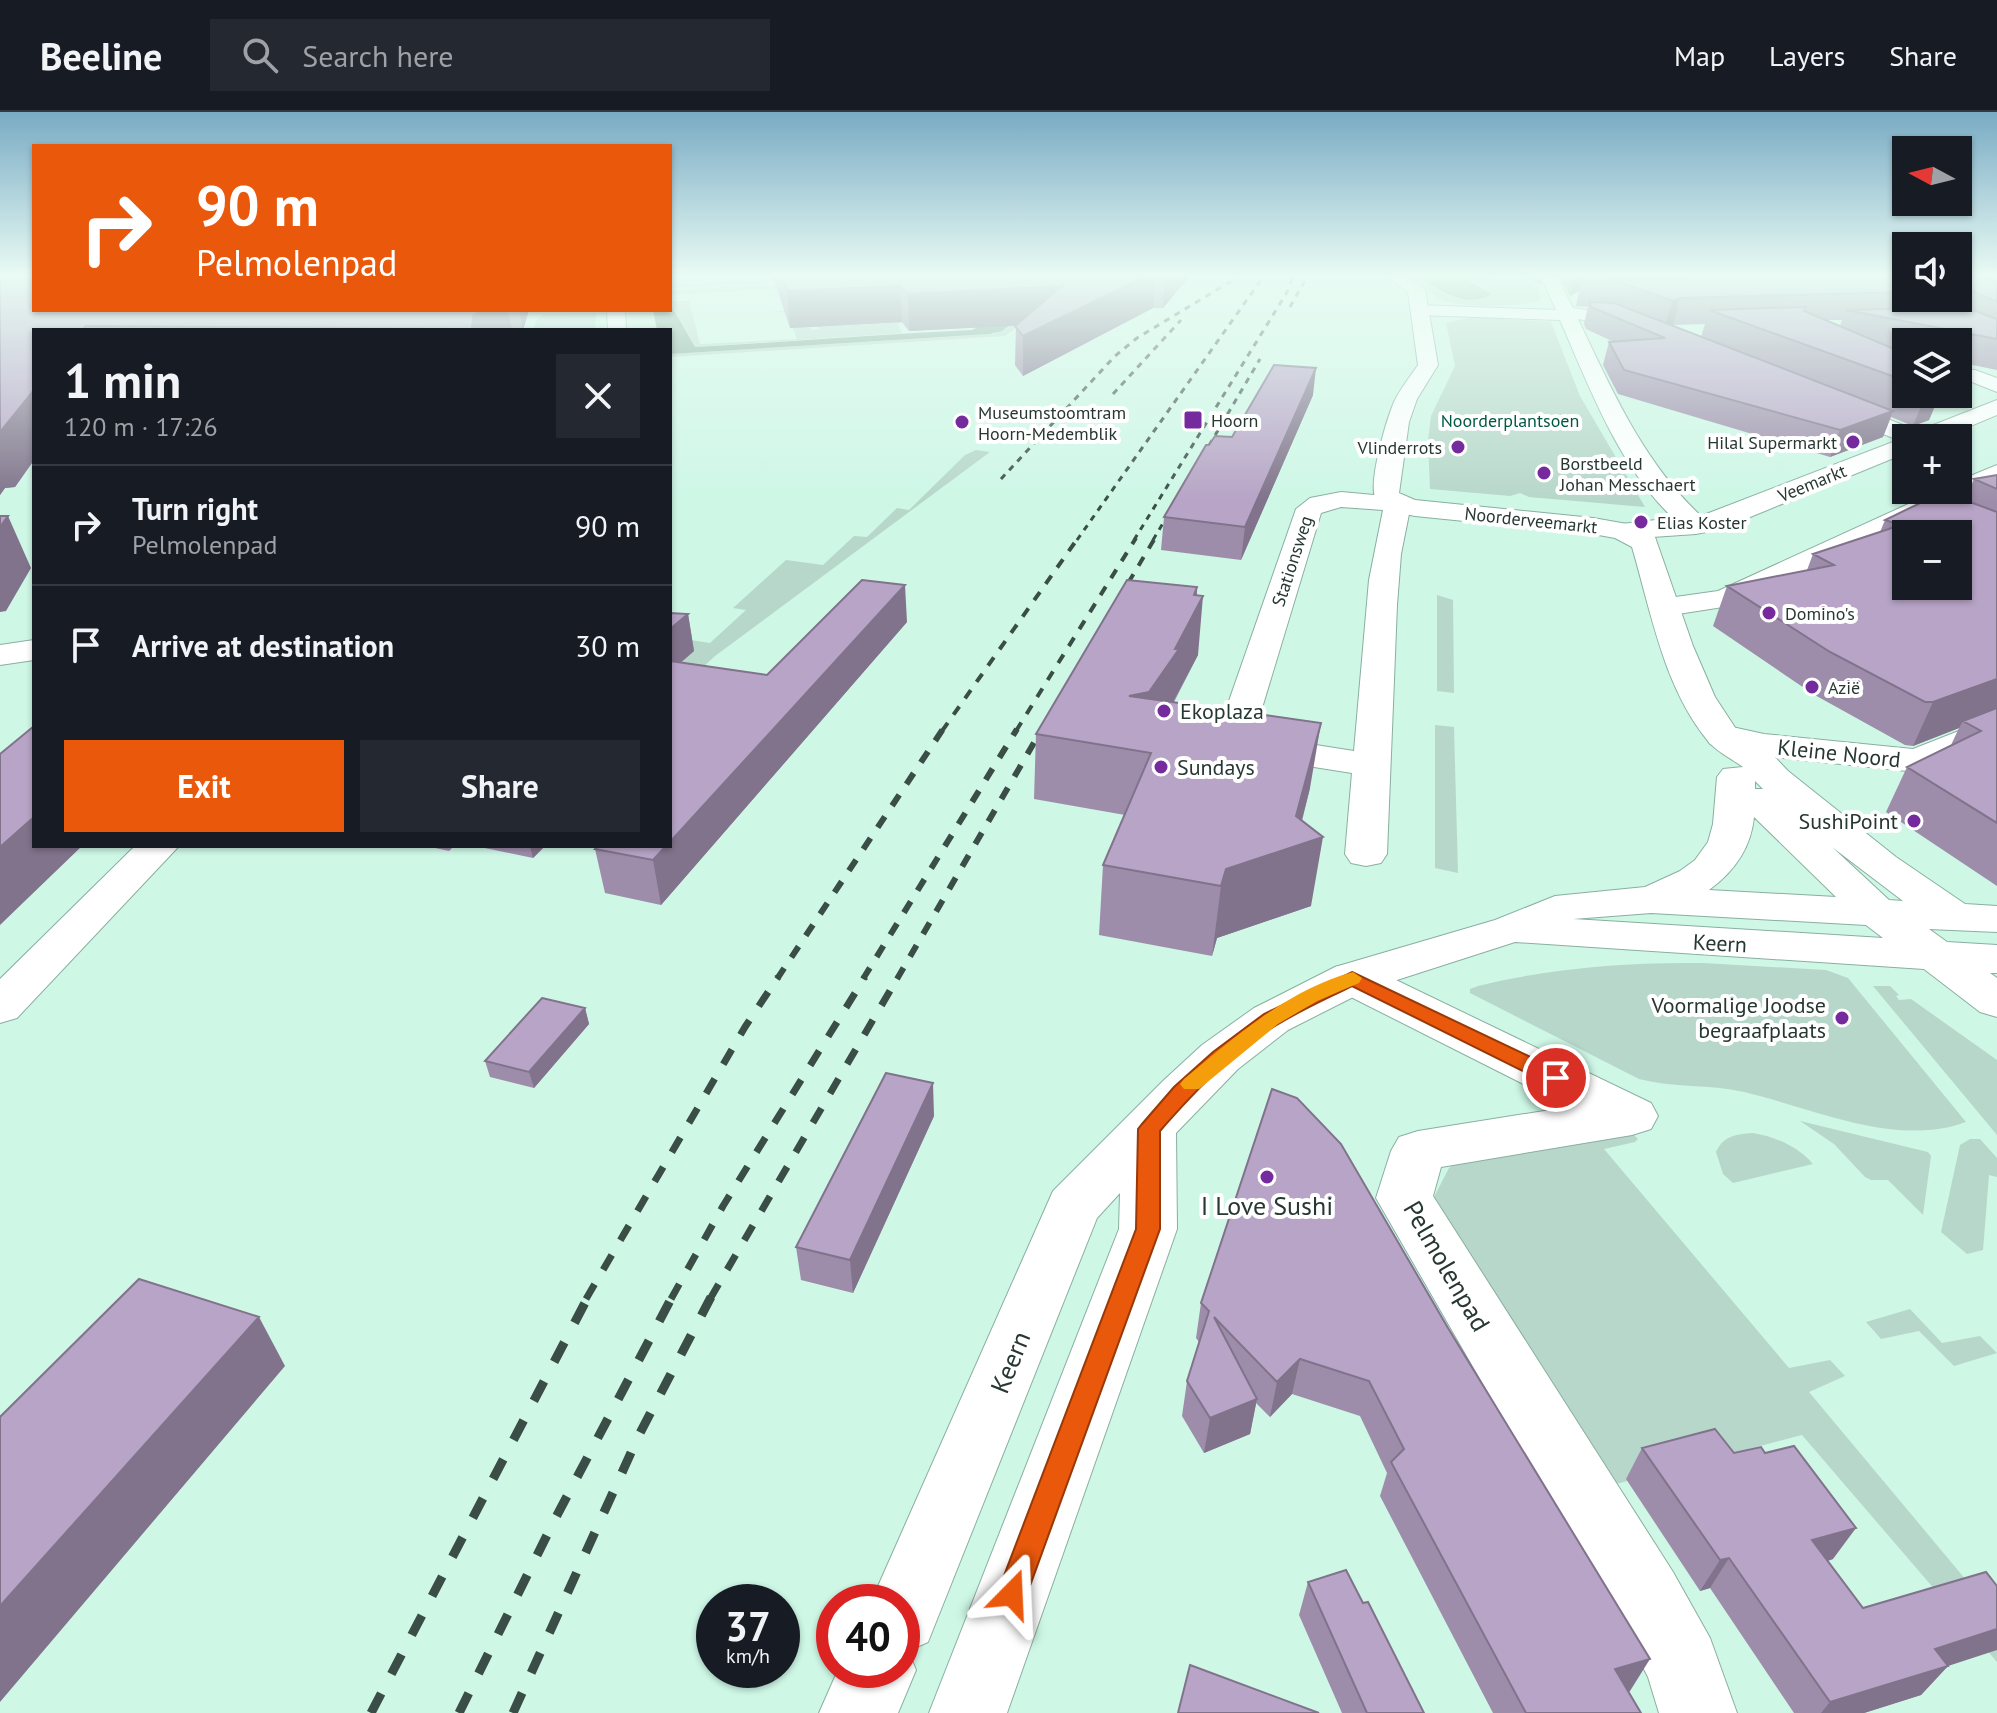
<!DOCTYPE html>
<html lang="en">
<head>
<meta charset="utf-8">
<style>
	:root { --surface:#171b24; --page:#242831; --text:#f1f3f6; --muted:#9ea1a6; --line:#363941; --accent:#ea580c }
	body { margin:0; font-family:"PT Sans",sans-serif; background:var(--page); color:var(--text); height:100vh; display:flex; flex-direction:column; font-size:30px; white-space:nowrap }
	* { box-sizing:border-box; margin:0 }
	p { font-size:26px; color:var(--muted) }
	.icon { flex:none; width:44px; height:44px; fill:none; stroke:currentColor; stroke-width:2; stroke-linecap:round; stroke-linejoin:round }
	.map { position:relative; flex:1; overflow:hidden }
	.sheet { position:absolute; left:32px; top:216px; width:640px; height:520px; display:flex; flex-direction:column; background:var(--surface); border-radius:0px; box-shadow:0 2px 6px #0004 }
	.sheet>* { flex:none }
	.banner { position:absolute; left:32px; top:32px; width:640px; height:168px; border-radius:0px; box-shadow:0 2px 6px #0004; background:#ea580c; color:#fff; overflow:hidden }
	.needle { width:52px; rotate:277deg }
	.tools { position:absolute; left:1892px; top:24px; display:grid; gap:16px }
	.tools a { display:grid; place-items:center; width:80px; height:80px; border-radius:0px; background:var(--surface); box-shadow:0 2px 6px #0004; font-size:40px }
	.speed { position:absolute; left:696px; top:1472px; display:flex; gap:16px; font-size:40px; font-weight:700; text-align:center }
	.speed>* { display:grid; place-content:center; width:104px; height:104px; border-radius:50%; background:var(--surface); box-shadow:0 2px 6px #0004; line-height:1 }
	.speed small { font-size:20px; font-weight:400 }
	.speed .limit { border:12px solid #d22; background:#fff; color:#111 }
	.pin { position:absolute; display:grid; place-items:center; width:68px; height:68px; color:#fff; margin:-34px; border:4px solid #fff; border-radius:50%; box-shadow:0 2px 8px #0007 }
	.me { position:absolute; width:88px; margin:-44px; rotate:21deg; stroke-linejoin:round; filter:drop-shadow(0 0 6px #0008) }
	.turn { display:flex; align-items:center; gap:28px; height:168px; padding:0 32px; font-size:36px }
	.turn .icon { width:104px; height:104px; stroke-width:2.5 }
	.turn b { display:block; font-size:56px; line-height:68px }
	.round { display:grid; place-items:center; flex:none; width:84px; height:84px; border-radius:0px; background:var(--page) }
	.summary { display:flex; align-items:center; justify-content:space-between; height:136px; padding:0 32px }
	h1 { font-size:48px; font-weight:700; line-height:60px }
	.primary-button { display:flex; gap:16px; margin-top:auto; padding:16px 32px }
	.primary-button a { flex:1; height:92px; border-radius:0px; background:var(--accent); color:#fff; font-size:32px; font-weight:700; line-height:92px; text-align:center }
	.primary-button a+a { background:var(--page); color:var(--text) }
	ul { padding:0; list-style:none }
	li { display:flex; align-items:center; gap:24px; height:120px; padding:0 32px; border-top:2px solid var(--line) }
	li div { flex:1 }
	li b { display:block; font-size:30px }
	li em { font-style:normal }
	header { display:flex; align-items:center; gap:48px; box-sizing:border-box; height:112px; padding:0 40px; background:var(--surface); border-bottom:2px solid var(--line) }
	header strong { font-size:38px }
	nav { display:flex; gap:44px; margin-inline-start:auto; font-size:28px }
	.search { width:560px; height:72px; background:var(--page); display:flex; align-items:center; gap:20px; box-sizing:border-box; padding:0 28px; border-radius:0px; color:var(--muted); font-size:30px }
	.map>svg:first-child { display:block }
	.green { fill:#b7d7ca }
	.water { fill:#749e8d }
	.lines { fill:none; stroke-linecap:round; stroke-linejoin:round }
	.street-casing { stroke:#89afa0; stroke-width:2 }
	.secondary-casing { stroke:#89afa0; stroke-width:2 }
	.street { fill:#fff; fill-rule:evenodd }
	.secondary { fill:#fff; fill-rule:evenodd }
	.rail-far4 { stroke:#3a4d46; stroke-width:3; stroke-dasharray:6 6; stroke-linecap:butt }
	.rail-far3 { stroke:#3a4d46; stroke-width:4; stroke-dasharray:10 10; stroke-linecap:butt }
	.rail-far2 { stroke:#3a4d46; stroke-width:6; stroke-dasharray:13 13; stroke-linecap:butt }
	.rail-far1 { stroke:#3a4d46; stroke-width:7; stroke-dasharray:17 17; stroke-linecap:butt }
	.rail { stroke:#3a4d46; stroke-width:9; stroke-dasharray:22 22; stroke-linecap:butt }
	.wall { fill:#9d8daa; fill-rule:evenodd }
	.shaded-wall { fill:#80738b }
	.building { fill:#b7a4c6; stroke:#80738b; stroke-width:2; fill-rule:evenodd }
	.route { fill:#ea580c; stroke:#983908; stroke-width:2 }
	.slow { fill:#f59e0b }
	.poi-dot { fill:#752b9e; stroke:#fff; stroke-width:3 }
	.labels { text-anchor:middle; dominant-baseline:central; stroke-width:8; stroke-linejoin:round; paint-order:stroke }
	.far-poi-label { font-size:18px; fill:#273731; stroke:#fff; text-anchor:start }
	.far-park-label { font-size:18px; fill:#025943; stroke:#fff }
	.far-street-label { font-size:18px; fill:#273731; stroke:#fff }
	.poi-label { font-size:22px; fill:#273731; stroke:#fff; text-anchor:start }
	.street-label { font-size:22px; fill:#273731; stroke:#fff }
	.near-poi-label { font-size:26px; fill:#273731; stroke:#fff }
	.near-street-label { font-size:26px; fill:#273731; stroke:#fff }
</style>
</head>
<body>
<header>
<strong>Beeline</strong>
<div class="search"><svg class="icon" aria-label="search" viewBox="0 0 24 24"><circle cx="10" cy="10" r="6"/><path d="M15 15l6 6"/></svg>Search here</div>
<nav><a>Map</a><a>Layers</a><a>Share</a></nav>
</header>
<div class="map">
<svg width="1997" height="1601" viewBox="0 0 1997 1601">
	<rect width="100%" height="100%" fill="#cef7e6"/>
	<path class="green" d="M823,165H871L874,169L864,172L670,183V178L873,168L870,165L670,176V173Z
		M1408,165C1424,165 1432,175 1445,182C1456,188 1474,186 1486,185L1484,175L1463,165L1536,171L1541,187C1529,196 1453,196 1440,187C1429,180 1420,171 1408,165Z
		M1060,172L1024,211L1005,224L670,245V242L995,222Z
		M670,189H689L700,232L797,227L787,201L770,199H801L812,218L819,217L809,197L892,205L909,211L898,212L902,221L695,235Z
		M596,201L595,218H533L537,207L543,202Z
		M1474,205L1551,210L1580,284L1645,395L1529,385L1520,381L1510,384L1430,377L1428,328L1431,304L1455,254L1446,211Z
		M976,338L990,340L715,544L670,586L671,525L710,531L746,498L733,496L786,448L823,453L854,424L867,425L897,396L909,398L965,343Z
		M1437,483L1453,488L1454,581L1437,579Z
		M1435,613L1454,615L1458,761L1435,756Z
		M1703,851L1826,858L1848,866L1966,1010C1896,1036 1813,996 1744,980C1709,972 1673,976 1639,967L1470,881V877L1478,874C1552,856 1627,850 1703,851Z
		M1873,874H1890L1899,883L1896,884L1899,888L1911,887L1997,948V1023Z
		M1800,1009L1928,1040L1931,1044L1923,1103L1888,1068H1871L1865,1065L1834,1032Z
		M1631,1020L1638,1027L1635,1030L1604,1037L1789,1256L1830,1248L1845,1264L1809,1280L1997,1505V1550L1802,1323L1616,1372L1434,1085L1449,1056L1454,1052Z
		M1753,1021C1776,1025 1797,1034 1813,1052L1733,1071L1723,1062L1716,1040C1723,1024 1736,1022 1753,1021Z
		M1970,1027H1980L1997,1046V1065L1989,1063L1983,1138L1967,1142L1941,1120L1960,1033Z
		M1910,1197L1942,1231L1980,1224L1997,1241L1954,1254L1919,1219L1881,1227L1866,1210Z"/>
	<path class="water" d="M1068,165L1002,219L990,222L670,242V218H657L653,198H670V191L695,235C788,230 879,222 972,218L976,216L970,210Z
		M1418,165H1463L1491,182C1466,198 1439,177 1418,165Z"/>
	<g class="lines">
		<g class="street-casing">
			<path id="street" d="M1541,165H1557L1573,196L1608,201L1649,213L1651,217L1642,223L1605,211L1578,207C1612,278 1643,350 1701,404L1898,328L1824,298L1821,293L1824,288H1840L1918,319L1997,288V303L1942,326H1906V341L1721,417L1696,422L1623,427L1613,425L1609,419L1613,413L1673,406C1618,353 1590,277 1560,208L1419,203L1410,198L1419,193L1556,198Z
				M1958,258H1975L1997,266V280L1972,270H1958Z
				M1997,353V371L1736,493L1665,504L1654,502L1650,495L1654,488L1718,479L1939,378H1958V369Z
				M1341,380L1407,386L1411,392L1401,442L1397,493L1387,742L1381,751L1366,754L1351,751L1345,742L1352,661L1276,649L1237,636L1223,606L1296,397L1310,386ZM1341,395L1383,398L1369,468L1354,639L1284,628L1265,621L1259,606L1321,401Z
				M34,528V548L0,553V533Z
				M1997,604V628L1917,660L1764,644L1710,632L1705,624L1710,616L1723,613L1764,622L1913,637Z
				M1352,851L1369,855L1651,991L1658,1004L1651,1017L1632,1023L1441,1055L1433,1084L1673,1460L1710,1526L1737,1601H1659L1648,1565L1621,1512L1376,1086L1391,1039L1399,1025L1418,1019L1569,995L1335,877L1329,866L1335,855Z"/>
		</g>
		<g class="secondary-casing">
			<path id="secondary" d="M1388,165H1407L1425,178L1438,253L1417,287L1409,310L1399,381L1415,388L1593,406L1633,413L1655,425L1693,534L1715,585L1736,617L1770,640L1788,659L1896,745L1965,792L1997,794V820L1929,817L1947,830L1997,833V861H1990L1997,866V905L1980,900L1924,857L1515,830L1369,877L1288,918L1238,957L1176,1021L1177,1117L1007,1601H929L1119,1117L1120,1081L1097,1106L928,1530L908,1539L916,1558L898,1601H819L838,1558H902V1490H871L1053,1079L1164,968L1202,933L1254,896L1335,855L1495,808L1555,784L1645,775L1680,759L1695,748L1708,730L1713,712L1717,665L1723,657L1743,655C1732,647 1717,640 1708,629C1664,576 1651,500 1632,435L1615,426L1593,422L1415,404C1401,401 1384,399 1376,387C1367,373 1387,306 1394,290C1400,277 1410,265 1418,253L1408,180ZM1755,669L1763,677H1755ZM1754,705L1836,785L1709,778C1734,760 1751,736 1754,705ZM1832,735L1903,789L1889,788ZM1651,801L1866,813L1883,826L1573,807Z
				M607,198H625L626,218H608Z
				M135,734H179L17,906L0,911V867Z"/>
		</g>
		<use href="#street" class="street"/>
		<use href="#secondary" class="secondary"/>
		<path class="rail-far4" d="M1290,195L1307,165
			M1113,282L1181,208
			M1197,354L1260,247
			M1001,367L1115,244L1137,226L1238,165
			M1077,428L1263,165
			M1134,428L1286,182L1293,165
			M1153,428L1175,391"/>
		<path class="rail-far3" d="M1118,488L1155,426
			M942,619L1078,426
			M1016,619L1136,426
			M1041,619L1047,609"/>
		<path class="rail-far2" d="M777,867L943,617
			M863,867L1017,617
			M897,867L1042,617"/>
		<path class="rail-far1" d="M586,1187L745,915L778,865
			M671,1187L723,1094L865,865
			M710,1187L898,865"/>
		<path class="rail" d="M371,1601L588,1185
			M459,1601L554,1409L672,1185
			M513,1601L639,1323L711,1185"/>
	</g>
	<path class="wall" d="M0,165L34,198H529L523,218H34V348L15,375L5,376L0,383Z
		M773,165H1189L1163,196H1153L1023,264L1015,253L1016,213L909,219L902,210L790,216Z
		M1522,165H1543L1541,173Z
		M1559,165H1906V186H1958V165H1997V258L1958,250V230H1906V240L1895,238L1906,242V282H1940L1929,308L1913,314L1891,305L1883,325L1830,345L1618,282L1603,253L1609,230H1614L1586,217L1584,212L1588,195L1576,194L1579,179L1570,184ZM1826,208H1842L1840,214ZM1705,212L1701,225L1672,214L1673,213Z
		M1313,283L1241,448L1161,438L1164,405L1209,333L1232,325Z
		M1997,363V774L1886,700L1907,655L1951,633L1959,616L1913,634L1905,633L1813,582L1713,514L1727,474L1807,458L1813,442L1880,420L1885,408L1965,388L1974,367Z
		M1197,475L1198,543L1174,590L1310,676L1302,709L1311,794L1217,826L1212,844L1099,823L1103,753L1125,703L1034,687L1036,622Z
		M670,501L688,502L694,539L680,551L767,563L907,510L661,793L605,781L595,737L670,734Z
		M426,734H454L449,739Z
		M475,734H545L533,746Z
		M585,896L589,912L534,976L490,965L485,949Z
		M1272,977L1630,1579L1629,1580L1641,1601H1493L1380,1384L1387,1361L1360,1304L1292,1282L1270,1305L1256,1291L1250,1322L1204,1341L1182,1304L1187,1269L1199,1230L1196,1226L1201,1191Z
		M934,1004L853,1181L801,1168L796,1135Z
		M1642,1336L1734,1341L1833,1447L1828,1449L1863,1496L1948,1554L1921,1583L1864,1601H1794L1710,1476L1700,1479L1626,1367Z
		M1308,1470L1363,1491L1424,1601H1342L1299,1503Z"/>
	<path class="shaded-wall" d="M1145,165H1155L1153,196L1023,264V224L1049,212L909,219L908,182Z
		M1165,165H1189L1163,196Z
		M1575,165H1585L1584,169H1582L1579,179L1570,184Z
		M900,174L902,210L790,216L787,179Z
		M1680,186L1673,213L1665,216L1672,189Z
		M1933,186H1945L1941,195L1929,196Z
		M482,198H508L512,218H472L473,204Z
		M519,198H529L523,218Z
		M1316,256L1313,283L1241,448L1245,415Z
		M34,278V348L15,375L5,376L0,383V320Z
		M1926,282H1940L1929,308L1913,314Z
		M1893,299L1883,325L1830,345L1840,318Z
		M8,404L31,456L6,499L0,500V415Z
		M905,473L907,510L661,793L653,748L666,734H670V730Z
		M1197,475L1195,500L1203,484L1198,543L1174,588V598L1129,584L1175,537Z
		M688,502L694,539L670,560V517Z
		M1997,567V602L1963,609L1959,616L1913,634L1933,590Z
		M1321,611L1310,676L1295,734L1323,725L1311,794L1217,826L1212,844L1221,774L1226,757L1296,704Z
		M34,705V734H82L0,813V735Z
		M530,734H545L533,746Z
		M585,896L589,912L534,976L529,960Z
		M933,971L934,1004L853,1181L850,1148Z
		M259,1205L285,1254L0,1590V1494Z
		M1300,1247L1292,1282L1270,1305L1277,1270Z
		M1257,1287L1250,1322L1204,1341L1210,1306Z
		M1856,1416L1833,1447L1791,1459L1812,1428Z
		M1729,1446L1710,1476L1700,1479L1720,1448Z
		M1997,1517V1538L1948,1554L1921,1583L1864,1601H1821L1830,1590L1935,1537Z
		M1650,1547L1630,1579L1596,1589L1615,1557Z"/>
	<path class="building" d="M0,165H34V198H482L473,204L472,217L86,214L82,218H34V278L0,320Z
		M782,165H1145L1023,224L1015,214L1062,174L908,182L900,174L787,179Z
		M1726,165H1906V180L1680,186L1672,189L1620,170L1582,169Z
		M1958,165H1985L1997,171V190L1958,172Z
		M1589,190L1614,191L1893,299L1840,318L1624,258L1609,230L1665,226L1591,195Z
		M1806,195L1804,199L1906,242V254L1895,255L1906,259V269L1709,198Z
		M1964,195L1997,207V227L1846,198Z
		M1274,253L1316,256L1245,415L1164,405L1206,333H1209L1215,324L1232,325Z
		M1997,363V377L1974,367Z
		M1943,380L1997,400V567L1933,590H1925L1830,540L1727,474L1834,453L1813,442L1901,413L1885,408ZM1906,422H1958V474H1906Z
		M0,404H8L0,415Z
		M862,468L905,473L670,730V549L767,563Z
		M1127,468L1197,475L1194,483L1203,484L1175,537H1179L1149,580L1129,584L1321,611L1296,704L1323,725L1226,757L1221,774L1103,753L1151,641L1036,622Z
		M670,501L688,502L670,517Z
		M1997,596V711L1907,655L1981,619L1963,609Z
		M34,614V705L0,735V642Z
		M598,734H666L653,748L595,737Z
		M542,886L585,896L529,960L485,949Z
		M886,961L933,971L850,1148L796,1135Z
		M1272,977L1297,986L1341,1032L1448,1216L1650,1547L1615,1557L1641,1601H1526L1391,1350L1404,1337L1369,1269L1300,1247L1277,1270L1214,1205L1257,1287L1210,1306L1187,1269L1209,1199L1201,1191Z
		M139,1167L259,1205L0,1494V1305Z
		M1715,1317L1734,1341L1761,1335L1765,1341L1794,1334L1856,1416L1812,1428L1863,1496L1986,1460L1997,1474V1517L1935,1537L1948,1554L1830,1590L1729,1446L1720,1448L1642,1336Z
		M1346,1458L1363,1491L1368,1490L1424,1601H1367L1308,1470Z
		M1190,1553L1319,1601H1178Z"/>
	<linearGradient id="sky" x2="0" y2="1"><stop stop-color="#79abc4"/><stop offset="0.42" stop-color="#e9fbf4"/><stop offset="1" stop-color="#e9fbf4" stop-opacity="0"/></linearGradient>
	<rect width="1997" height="389" fill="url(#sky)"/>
	<path class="route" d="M1352,860L1564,961L1567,966L1564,972H1549L1352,874C1328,886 1303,897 1280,911C1234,938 1195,979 1160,1019V1117L1023,1493L1012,1498L1001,1493L997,1482L1136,1117L1138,1017L1142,1012L1174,975L1213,940L1264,902Z"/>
	<path class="slow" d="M1353,860L1362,866L1359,871L1317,889L1278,912L1199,977H1184L1180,972L1184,967C1235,925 1287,878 1353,860Z"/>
	<g class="poi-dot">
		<rect x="1183" y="298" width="20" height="20" rx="4"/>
		<circle cx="962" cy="310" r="8"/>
		<circle cx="1853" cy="330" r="8"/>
		<circle cx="1458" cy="335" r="8"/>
		<circle cx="1544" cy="361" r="8"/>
		<circle cx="1641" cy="410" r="8"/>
		<circle cx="1769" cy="501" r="8"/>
		<circle cx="1812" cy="575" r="8"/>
		<circle cx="1164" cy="599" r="8"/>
		<circle cx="1161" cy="655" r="8"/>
		<circle cx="1914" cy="709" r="8"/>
		<circle cx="1842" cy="906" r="8"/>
		<circle cx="1267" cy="1065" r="8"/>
	</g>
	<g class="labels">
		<g class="far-poi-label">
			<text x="978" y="300">Museumstoomtram<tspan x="978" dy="21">Hoorn-Medemblik</tspan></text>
			<text x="1211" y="308">Hoorn</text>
			<text x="1837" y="330" text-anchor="end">Hilal Supermarkt</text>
			<text x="1442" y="335" text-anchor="end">Vlinderrots</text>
			<text x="1560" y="351">Borstbeeld<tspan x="1560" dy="21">Johan Messchaert</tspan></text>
			<text x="1657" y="410">Elias Koster</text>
			<text x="1785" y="501">Domino's</text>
			<text x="1828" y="575">Azië</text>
		</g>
		<g class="far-park-label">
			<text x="1510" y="308">Noorderplantsoen</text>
		</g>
		<g class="far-street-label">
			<text transform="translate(1812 371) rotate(-22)">Veemarkt</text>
			<text transform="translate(1531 408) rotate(6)">Noorderveemarkt</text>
			<text transform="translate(1292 449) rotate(-72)">Stationsweg</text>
		</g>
		<g class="poi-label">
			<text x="1180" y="599">Ekoplaza</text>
			<text x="1177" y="655">Sundays</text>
			<text x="1898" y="709" text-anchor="end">SushiPoint</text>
			<text x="1826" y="893" text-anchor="end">Voormalige Joodse<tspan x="1826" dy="25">begraafplaats</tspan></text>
		</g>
		<g class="street-label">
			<text transform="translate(1839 641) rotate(6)">Kleine Noord</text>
			<text transform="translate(1720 831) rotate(3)">Keern</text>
		</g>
		<g class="near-poi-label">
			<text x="1267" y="1093">I Love Sushi</text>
		</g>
		<g class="near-street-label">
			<text transform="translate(1447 1154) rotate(60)">Pelmolenpad</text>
			<text transform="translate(1010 1250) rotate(-68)">Keern</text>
		</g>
	</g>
</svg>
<div class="tools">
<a><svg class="needle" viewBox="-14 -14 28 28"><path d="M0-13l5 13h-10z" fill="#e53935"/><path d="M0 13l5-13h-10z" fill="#9ea1a6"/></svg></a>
<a><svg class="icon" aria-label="sound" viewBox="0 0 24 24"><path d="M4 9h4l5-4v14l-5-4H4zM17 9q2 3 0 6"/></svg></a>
<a><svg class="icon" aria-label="layers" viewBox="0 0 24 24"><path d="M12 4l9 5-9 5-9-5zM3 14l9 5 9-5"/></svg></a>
<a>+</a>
<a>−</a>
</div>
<div class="speed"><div>37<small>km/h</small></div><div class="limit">40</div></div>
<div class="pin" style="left:1556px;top:966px;background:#d93025"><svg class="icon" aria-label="arrive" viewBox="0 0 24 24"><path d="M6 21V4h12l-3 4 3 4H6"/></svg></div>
<svg class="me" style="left:1012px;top:1482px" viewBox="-20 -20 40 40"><path d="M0-17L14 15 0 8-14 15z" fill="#ea580c" stroke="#fff" stroke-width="4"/></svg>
<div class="banner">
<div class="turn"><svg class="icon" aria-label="right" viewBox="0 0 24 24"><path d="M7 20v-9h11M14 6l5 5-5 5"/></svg><div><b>90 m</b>Pelmolenpad</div></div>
</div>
<section class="sheet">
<div class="summary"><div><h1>1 min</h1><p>120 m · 17:26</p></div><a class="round"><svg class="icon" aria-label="close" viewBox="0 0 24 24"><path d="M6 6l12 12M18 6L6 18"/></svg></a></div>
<ul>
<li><svg class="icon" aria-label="right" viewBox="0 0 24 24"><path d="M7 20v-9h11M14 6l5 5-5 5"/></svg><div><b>Turn right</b><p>Pelmolenpad</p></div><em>90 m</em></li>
<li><svg class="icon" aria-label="arrive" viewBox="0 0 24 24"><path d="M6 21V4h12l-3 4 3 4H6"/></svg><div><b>Arrive at destination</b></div><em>30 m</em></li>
</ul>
<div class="primary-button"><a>Exit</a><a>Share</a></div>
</section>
</div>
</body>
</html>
